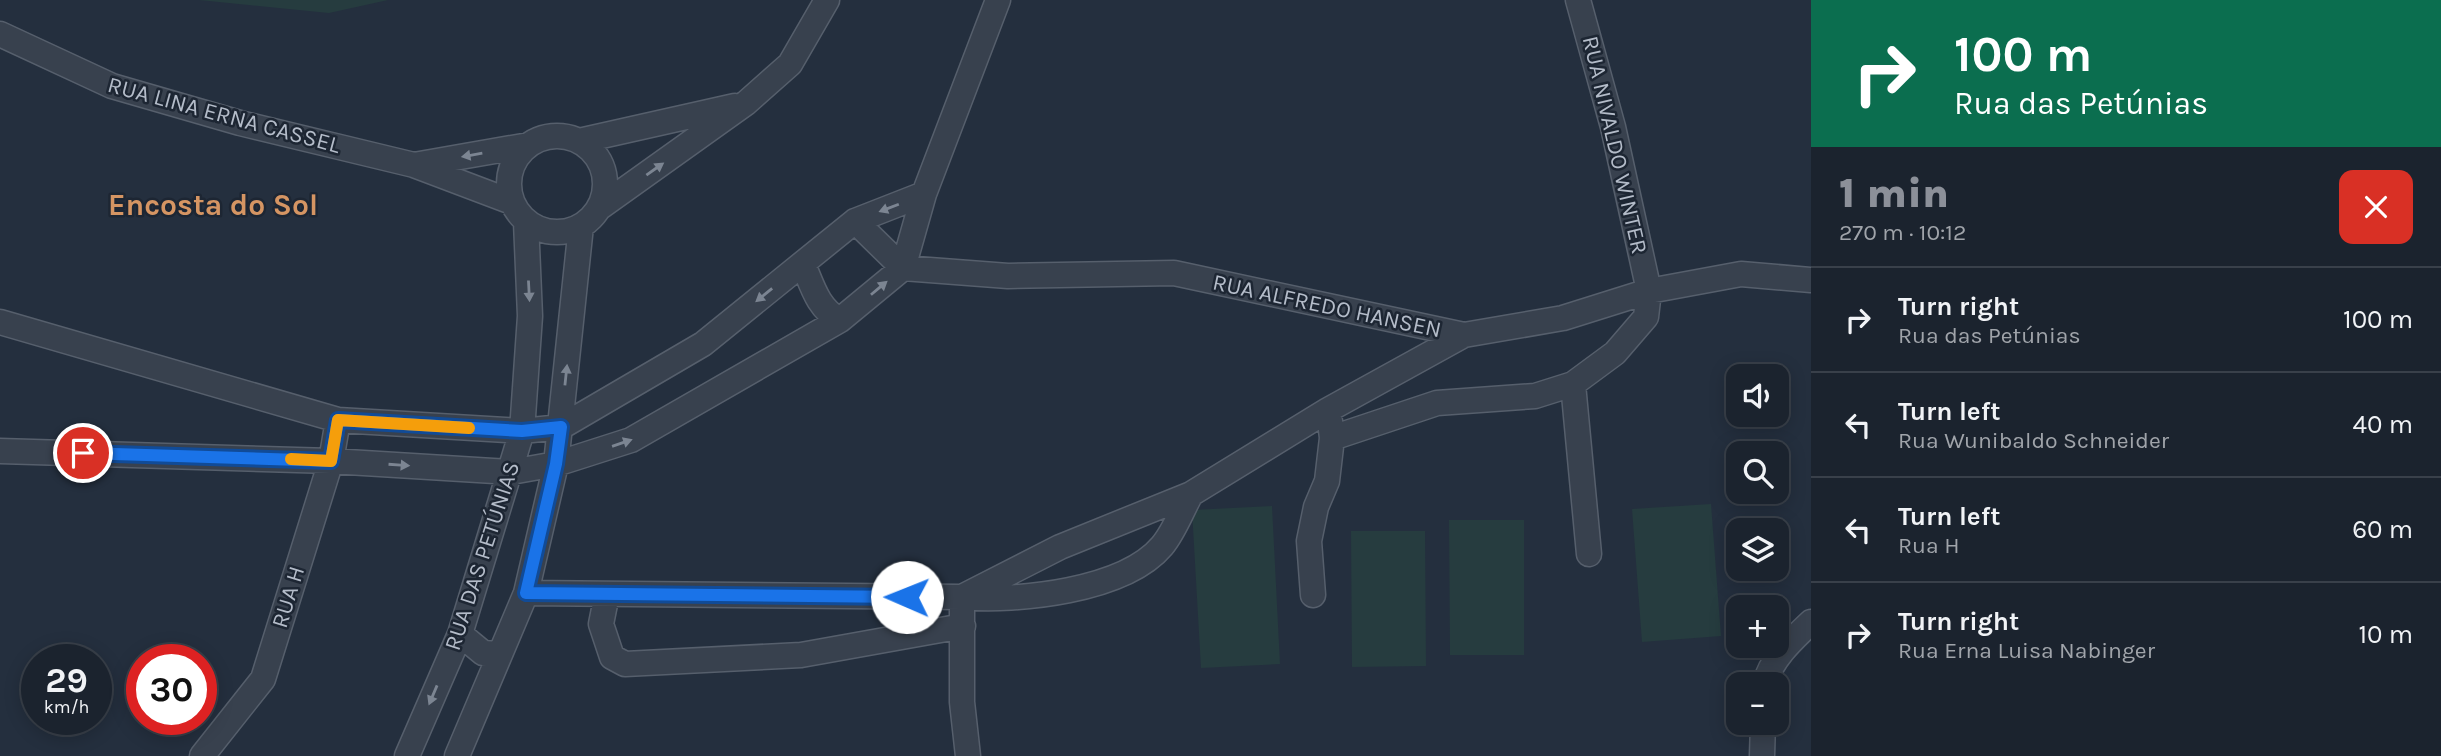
<!DOCTYPE html>
<html lang="en">
<head>
<meta charset="utf-8">
<style>
	:root { --surface:#1b232e; --page:#242b36; --text:#f1f3f6; --muted:#a0a4aa; --line:#39404a; --accent:#8c9099 }
	body { margin:0; font-family:Karla,sans-serif; background:var(--page); color:var(--text); height:100vh; display:flex; flex-direction:column; font-size:26px; white-space:nowrap }
	* { box-sizing:border-box; margin:0 }
	p { font-size:23px; color:var(--muted) }
	.icon { flex:none; width:38px; height:38px; fill:none; stroke:currentColor; stroke-width:2; stroke-linecap:round; stroke-linejoin:round }
	.map { position:relative; flex:1; overflow:hidden }
	.panel { display:flex; flex-direction:column; background:var(--surface); width:630px }
	.panel>* { flex:none }
	.guide { background:#0b6e4f; color:#fff; overflow:hidden }
	.fabs { position:absolute; left:1726px; top:364px; display:grid; gap:14px }
	.fabs a { display:grid; place-items:center; width:63px; height:63px; border-radius:14px; background:var(--surface); box-shadow:0 4px 18px #0003,0 0 0 2px var(--line); font-size:35px }
	.speed { position:absolute; left:21px; top:644px; display:flex; gap:14px; font-size:35px; font-weight:700; text-align:center }
	.speed>* { display:grid; place-content:center; width:91px; height:91px; border-radius:50%; background:var(--surface); box-shadow:0 4px 18px #0003,0 0 0 2px var(--line); line-height:1 }
	.speed small { font-size:18px; font-weight:400 }
	.speed .limit { border:10px solid #d22; background:#fff; color:#111 }
	.pin { position:absolute; display:grid; place-items:center; width:60px; height:60px; color:#fff; margin:-30px; border:4px solid #fff; border-radius:50%; box-shadow:0 2px 7px #0007 }
	.me { position:absolute; width:77px; margin:-38px; rotate:271deg; stroke-linejoin:round; filter:drop-shadow(0 0 5px #0008) }
	.turn { display:flex; align-items:center; gap:24px; height:147px; padding:0 28px; font-size:32px }
	.turn .icon { width:91px; height:91px; stroke-width:2.5 }
	.turn b { display:block; font-size:49px; line-height:60px }
	.round { display:grid; place-items:center; flex:none; width:74px; height:74px; border-radius:14px; background:var(--page) }
	.head { display:flex; align-items:center; justify-content:space-between; height:119px; padding:0 28px }
	h1 { font-size:42px; font-weight:800; line-height:52px; color:var(--accent) }
	ul { padding:0; list-style:none }
	li { display:flex; align-items:center; gap:21px; height:105px; padding:0 28px; border-top:2px solid var(--line) }
	li div { flex:1 }
	li b { display:block; font-size:26px }
	li em { font-style:normal }
	main { display:flex; flex:1; min-height:0 }
	.map>svg:first-child { display:block }
	.green { fill:#263c3f }
	.lines { fill:none; stroke-linecap:round; stroke-linejoin:round }
	.minor-casing { stroke:#565f6c; stroke-width:27 }
	.minor { stroke:#38414e; stroke-width:24 }
	.oneway { fill:#7c8592 }
	.route-casing { stroke:#114b97; stroke-width:18 }
	.route { stroke:#1a73e8; stroke-width:12 }
	.slow { stroke:#f59e0b; stroke-width:12 }
	.labels { text-anchor:middle; dominant-baseline:central; stroke-width:5; stroke-linejoin:round; paint-order:stroke }
	.street-label { font-size:23px; fill:#b4bcc9; stroke:#1d2633 }
	.district-label { font-size:30px; font-weight:bold; fill:#d59563; stroke:#1d2633 }
</style>
</head>
<body>
<main>
<div class="map">
<svg width="1811" height="756" viewBox="0 0 1811 756">
	<rect width="100%" height="100%" fill="#242f3e"/>
	<path class="green" d="M199,0H388L329,13Z
		M1711,504L1721,636L1642,642L1632,509Z
		M1272,506L1280,664L1201,668L1192,510Z
		M1449,520H1524V655H1450Z
		M1351,531H1425L1426,666L1352,667Z"/>
	<g class="lines">
		<g class="minor-casing">
			<path id="minor" d="M0,34L112,86L240,123L414,165L512,202
				M509 184a48 48 0 1 1 96 0a48 48 0 1 1-96 0Z
				M579,141L735,106
				M414,165L529,145
				M599,208L746,103L790,64L827,0
				M855,221L903,268L1008,276L1174,273L1464,335L1563,318L1649,291L1741,274L1811,280
				M803,264C812,285 818,309 840,320
				M0,322L338,420L522,431L561,427L703,344L855,221L924,194
				M1573,384L1589,554
				M1332,438L1437,403L1535,396L1573,384L1615,353L1646,317L1649,291L1613,127L1578,0
				M0,451L331,461L511,472L556,464L631,440L840,320L903,268L924,194L998,0
				M526,593L962,597L1060,547L1191,494L1328,410L1464,335
				M607,594L601,624L612,657L625,664L801,655L963,626
				M1313,595L1309,541L1316,507L1327,481L1332,438L1330,421
				M460,634L483,653L500,654
				M1765,684C1770,660 1793,639 1811,622
				M202,756L263,679L331,461L338,420
				M407,756L460,634L522,431L530,316L526,222
				M457,756L526,593L556,464L581,226
				M968,756L962,702V597C1017,602 1124,591 1162,546C1174,532 1182,510 1191,494
				M1762,756L1763,723"/>
		</g>
		<use href="#minor" class="minor"/>
	</g>
	<defs><path id="oneway-solid" d="M-6-.8H1V-3.2L6.5 0L1 3.2V.8H-6Z" transform="scale(1.75)"/></defs>
	<g class="oneway">
		<use href="#oneway-solid" transform="translate(472 155) rotate(170)"/>
		<use href="#oneway-solid" transform="translate(655 169) rotate(-35)"/>
		<use href="#oneway-solid" transform="translate(889 208) rotate(159)"/>
		<use href="#oneway-solid" transform="translate(879 288) rotate(-40)"/>
		<use href="#oneway-solid" transform="translate(529 291) rotate(87)"/>
		<use href="#oneway-solid" transform="translate(764 295) rotate(141)"/>
		<use href="#oneway-solid" transform="translate(566 375) rotate(-84)"/>
		<use href="#oneway-solid" transform="translate(622 443) rotate(-19)"/>
		<use href="#oneway-solid" transform="translate(399 465) rotate(4)"/>
		<use href="#oneway-solid" transform="translate(433 695) rotate(113)"/>
	</g>
	<g class="lines">
		<g class="route-casing">
			<path id="route" d="M83,453L331,461L338,420L522,431L561,427L556,464L526,593L907,597"/>
		</g>
		<use href="#route" class="route"/>
		<path class="slow" d="M291,459L331,461L338,420L469,428"/>
	</g>
	<g class="labels">
		<g class="street-label">
			<text transform="translate(224 115) rotate(15)">RUA LINA ERNA CASSEL</text>
			<text transform="translate(1615 145) rotate(77)">RUA NIVALDO WINTER</text>
			<text transform="translate(1327 306) rotate(12)">RUA ALFREDO HANSEN</text>
			<text transform="translate(482 556) rotate(-72)">RUA DAS PETÚNIAS</text>
			<text transform="translate(288 597) rotate(-73)">RUA H</text>
		</g>
		<g class="district-label">
			<text x="213" y="205">Encosta do Sol</text>
		</g>
	</g>
</svg>
<div class="fabs">
<a><svg class="icon" aria-label="sound" viewBox="0 0 24 24"><path d="M4 9h4l5-4v14l-5-4H4zM17 9q2 3 0 6"/></svg></a>
<a><svg class="icon" aria-label="search" viewBox="0 0 24 24"><circle cx="10" cy="10" r="6"/><path d="M15 15l6 6"/></svg></a>
<a><svg class="icon" aria-label="layers" viewBox="0 0 24 24"><path d="M12 4l9 5-9 5-9-5zM3 14l9 5 9-5"/></svg></a>
<a>+</a>
<a>−</a>
</div>
<div class="speed"><div>29<small>km/h</small></div><div class="limit">30</div></div>
<div class="pin" style="left:83px;top:453px;background:#d93025"><svg class="icon" aria-label="arrive" viewBox="0 0 24 24"><path d="M6 21V4h12l-3 4 3 4H6"/></svg></div>
<svg class="me" style="left:907px;top:597px" viewBox="-20 -20 40 40"><circle r="19" fill="#fff"/><path d="M0-13L10 11 0 6-10 11z" fill="#1a73e8"/></svg>
</div>
<section class="panel">
<div class="guide">
<div class="turn"><svg class="icon" aria-label="right" viewBox="0 0 24 24"><path d="M7 20v-9h11M14 6l5 5-5 5"/></svg><div><b>100 m</b>Rua das Petúnias</div></div>
</div>
<div class="head"><div><h1>1 min</h1><p>270 m · 10:12</p></div><a class="round" style="background:#d93025;color:#fff"><svg class="icon" aria-label="close" viewBox="0 0 24 24"><path d="M6 6l12 12M18 6L6 18"/></svg></a></div>
<ul>
<li><svg class="icon" aria-label="right" viewBox="0 0 24 24"><path d="M7 20v-9h11M14 6l5 5-5 5"/></svg><div><b>Turn right</b><p>Rua das Petúnias</p></div><em>100 m</em></li>
<li><svg class="icon" aria-label="left" viewBox="0 0 24 24"><path d="M17 20v-9H6M10 6l-5 5 5 5"/></svg><div><b>Turn left</b><p>Rua Wunibaldo Schneider</p></div><em>40 m</em></li>
<li><svg class="icon" aria-label="left" viewBox="0 0 24 24"><path d="M17 20v-9H6M10 6l-5 5 5 5"/></svg><div><b>Turn left</b><p>Rua H</p></div><em>60 m</em></li>
<li><svg class="icon" aria-label="right" viewBox="0 0 24 24"><path d="M7 20v-9h11M14 6l5 5-5 5"/></svg><div><b>Turn right</b><p>Rua Erna Luisa Nabinger</p></div><em>10 m</em></li>
</ul>
</section>
</main>
</body>
</html>
